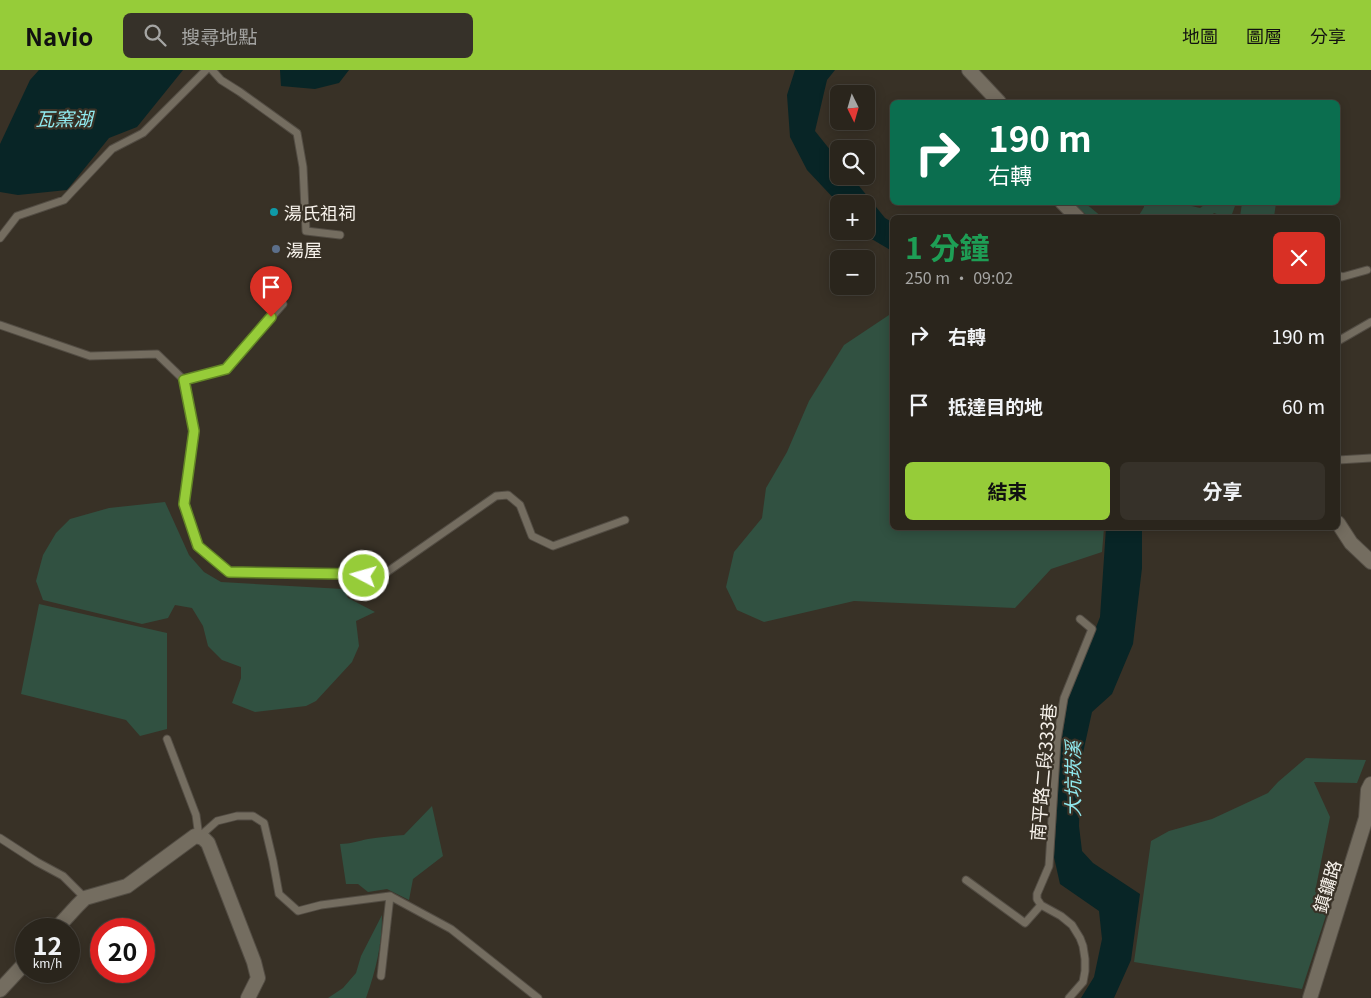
<!DOCTYPE html>
<html lang="zh-TW">
<head>
<meta charset="utf-8">
<style>
	:root { --surface:#2a251c; --page:#363129; --text:#f1f3f6; --muted:#a5a5a3; --line:#46423b; --accent:#96cc39 }
	body { margin:0; font-family:Georgia,"Noto Sans TC",serif; background:var(--page); color:var(--text); height:100vh; display:flex; flex-direction:column; font-size:19px; white-space:nowrap }
	* { box-sizing:border-box; margin:0 }
	p { font-size:16px; color:var(--muted) }
	.icon { flex:none; width:28px; height:28px; fill:none; stroke:currentColor; stroke-width:2; stroke-linecap:round; stroke-linejoin:round }
	.map { position:relative; flex:1; overflow:hidden }
	.drawer { position:absolute; left:890px; top:145px; width:450px; height:315px; display:flex; flex-direction:column; background:var(--surface); border-radius:8px; box-shadow:0 2px 12px #0003,0 0 0 1px var(--line) }
	.drawer>* { flex:none }
	.hud { position:absolute; left:890px; top:30px; width:450px; height:105px; border-radius:8px; box-shadow:0 2px 12px #0003,0 0 0 1px var(--line); background:#0b6e4f; color:#fff; overflow:hidden }
	.needle { width:32px; rotate:175deg }
	.controls { position:absolute; left:830px; top:15px; display:grid; gap:10px }
	.controls a { display:grid; place-items:center; width:45px; height:45px; border-radius:8px; background:var(--surface); box-shadow:0 2px 12px #0003,0 0 0 1px var(--line); font-size:25px }
	.speed { position:absolute; left:15px; top:848px; display:flex; gap:10px; font-size:25px; font-weight:700; text-align:center }
	.speed>* { display:grid; place-content:center; width:65px; height:65px; border-radius:50%; background:var(--surface); box-shadow:0 2px 12px #0003,0 0 0 1px var(--line); line-height:1 }
	.speed small { font-size:12px; font-weight:400 }
	.speed .limit { border:8px solid #d22; background:#fff; color:#111 }
	.pin { position:absolute; display:grid; place-items:center; width:42px; height:42px; color:#fff; margin:-51px -21px; border-radius:50% 50% 50% 0; rotate:-45deg; box-shadow:0 0 5px #0007 }
	.pin .icon { rotate:45deg }
	.me { position:absolute; width:55px; margin:-28px; rotate:276deg; stroke-linejoin:round; filter:drop-shadow(0 0 4px #0008) }
	.turn { display:flex; align-items:center; gap:18px; height:105px; padding:0 15px; font-size:22px }
	.turn .icon { width:65px; height:65px; stroke-width:2.5 }
	.turn b { display:block; font-size:35px; line-height:42px }
	.round { display:grid; place-items:center; flex:none; width:52px; height:52px; border-radius:8px; background:var(--page) }
	.overview { display:flex; align-items:center; justify-content:space-between; height:85px; padding:0 15px }
	h1 { font-size:30px; font-weight:700; line-height:38px; color:#1e9e55 }
	.action { display:flex; gap:10px; margin-top:auto; padding:10px 15px }
	.action a { flex:1; height:58px; border-radius:8px; background:var(--accent); color:#111; font-size:20px; font-weight:700; line-height:58px; text-align:center }
	.action a+a { background:var(--page); color:var(--text) }
	ul { padding:0; list-style:none }
	li { display:flex; align-items:center; gap:15px; height:70px; padding:0 15px }
	li div { flex:1 }
	li b { display:block; font-size:19px }
	li em { font-style:normal }
	header { display:flex; align-items:center; gap:30px; box-sizing:border-box; height:70px; padding:0 25px; background:var(--accent); color:#111 }
	header strong { font-size:24px }
	nav { display:flex; gap:28px; margin-inline-start:auto; font-size:18px }
	.search { width:350px; height:45px; background:var(--page); display:flex; align-items:center; gap:12px; box-sizing:border-box; padding:0 18px; border-radius:8px; color:var(--muted); font-size:19px }
	.map>svg:first-child { display:block }
	.green { fill:#315141 }
	.water { fill:#082526 }
	.lines { fill:none; stroke-linecap:round; stroke-linejoin:round }
	.service-casing { stroke:#534d44; stroke-width:9 }
	.minor-casing { stroke:#534d44; stroke-width:16 }
	.service { stroke:#746d60; stroke-width:7 }
	.minor { stroke:#746d60; stroke-width:14 }
	.route-casing { stroke:#628525; stroke-width:12 }
	.route { stroke:#96cc39; stroke-width:9 }
	.culture-dot { fill:#0f9aa8; stroke:#383126; stroke-width:2 }
	.service-dot { fill:#5c6f8a; stroke:#383126; stroke-width:2 }
	.labels { text-anchor:middle; dominant-baseline:central; stroke-width:4.5; stroke-linejoin:round; paint-order:stroke }
	.poi-label { font-size:18px; fill:#f6f1ea; stroke:#383126; text-anchor:start }
	.street-label { font-size:18px; fill:#f6f1ea; stroke:#383126 }
	.water-label { font-size:19px; font-style:italic; fill:#90e9ee; stroke:#383126 }
</style>
</head>
<body>
<header>
<strong>Navio</strong>
<div class="search"><svg class="icon" aria-label="search" viewBox="0 0 24 24"><circle cx="10" cy="10" r="6"/><path d="M15 15l6 6"/></svg>搜尋地點</div>
<nav><a>地圖</a><a>圖層</a><a>分享</a></nav>
</header>
<div class="map">
<svg width="1371" height="928" viewBox="0 0 1371 928">
	<rect width="100%" height="100%" fill="#383126"/>
	<path class="green" d="M1072,133H1085L1102,147H1089Z
		M1144,133H1179L1200,138L1207,133H1236L1231,147H1225L1214,143L1210,147H1138L1144,137Z
		M1242,133H1276L1274,147H1240Z
		M892,243V458H1104L1102,482L1051,499L1015,538L854,531L764,552L737,540L726,517L734,482L762,448L766,418L787,382L809,331L844,275Z
		M165,432L189,485L204,502L221,512L343,519L348,528L375,542L356,551L359,576L352,592L316,631L306,636L255,642L232,633L241,608V597L222,590L208,576L203,556L192,538L175,535L168,548L142,554L43,530L36,511L43,485L56,463L70,449L109,438Z
		M39,534L167,563V659L140,666L126,650L21,624Z
		M1306,688L1366,690L1357,713L1314,712L1330,747L1315,822L1331,830L1302,919L1134,892L1151,771L1169,761L1212,749L1268,723L1278,712Z
		M432,736L443,786L413,809L409,830L387,819L368,822L358,814H346L340,774C350,774 358,771 368,769C380,767 392,766 404,765Z
		M382,845C382,875 376,900 366,928H328L343,918L356,903L361,886Z"/>
	<path class="water" d="M39,0H183L137,57L109,68L67,120L18,125L0,122V74L30,10Z
		M280,0H349L339,13L315,19L281,16Z
		M795,0H835L827,10L815,61L839,91V106H851L885,148L892,152V181L870,168L864,161H866V134H839L807,100L790,67L787,25Z
		M1106,458H1142V498L1133,574L1112,624L1092,642L1081,692L1079,756L1082,781L1093,793L1140,824L1131,890L1114,928H1081L1094,907L1102,869L1099,841L1060,814L1054,787L1061,674L1068,629L1100,547Z"/>
	<g class="lines">
		<g class="service-casing">
			<path id="service" d="M212,0L221,10L240,22L297,63L303,97L306,161L340,165
				M0,168L17,146L64,130L112,79L143,63L206,0
				M1338,205L1342,207L1367,200
				M0,255L90,286L157,284L184,310L194,361L184,434L197,476L229,502L350,504L377,509L496,426L508,425L520,435L532,466L553,476L625,450
				M1338,271L1371,252
				M184,310L226,299L283,234
				M1338,390L1371,388
				M167,669L196,745L199,767
				M199,767L217,751L237,746H253L264,753L273,791L279,824L298,841L321,835L390,826L451,859L538,928
				M0,768L37,792L63,806L85,828
				M966,810L1025,853L1041,835
				M381,906L390,826
				M1069,928L1083,912L1085,901V889L1083,876L1080,868L1072,855L1061,846L1041,835L1037,829V824L1049,796L1057,670L1064,628L1092,559L1080,549"/>
		</g>
		<g class="minor-casing">
			<path id="minor" d="M969,0L999,32
				M1062,132L1078,148
				M1338,453L1351,473L1371,492
				M56,859L77,836L85,828L127,816L195,766L203,768L208,773L254,892L258,908L248,928
				M0,920L26,892
				M1310,928L1366,748L1368,720L1371,714"/>
		</g>
		<use href="#service" class="service"/>
		<use href="#minor" class="minor"/>
	</g>
	<g class="lines">
		<g class="route-casing">
			<path id="route" d="M271,247L226,299L184,310L194,361L184,434L198,476L229,502L350,504L364,506"/>
		</g>
		<use href="#route" class="route"/>
	</g>
	<circle class="culture-dot" cx="274" cy="142" r="5"/>
	<circle class="service-dot" cx="276" cy="179" r="5"/>
	<g class="labels">
		<g class="poi-label">
			<text x="284" y="142">湯氏祖祠</text>
			<text x="286" y="179">湯屋</text>
		</g>
		<g class="street-label">
			<text transform="translate(1042 702) rotate(-85)">南平路二段333巷</text>
			<text transform="translate(1326 816) rotate(-73)">鎮鏞路</text>
		</g>
		<g class="water-label">
			<text x="64" y="47">瓦窯湖</text>
			<text transform="translate(1071 709) rotate(-90)">大坑崁溪</text>
		</g>
	</g>
</svg>
<div class="controls">
<a><svg class="needle" viewBox="-14 -14 28 28"><path d="M0-13l5 13h-10z" fill="#e53935"/><path d="M0 13l5-13h-10z" fill="#a5a5a3"/></svg></a>
<a><svg class="icon" aria-label="search" viewBox="0 0 24 24"><circle cx="10" cy="10" r="6"/><path d="M15 15l6 6"/></svg></a>
<a>+</a>
<a>−</a>
</div>
<div class="speed"><div>12<small>km/h</small></div><div class="limit">20</div></div>
<div class="pin" style="left:271px;top:247px;background:#d93025"><svg class="icon" aria-label="arrive" viewBox="0 0 24 24"><path d="M6 21V4h12l-3 4 3 4H6"/></svg></div>
<svg class="me" style="left:364px;top:506px" viewBox="-20 -20 40 40"><circle r="17" fill="#96cc39" stroke="#fff" stroke-width="3"/><path d="M0-11L8 9 0 5-8 9z" fill="#fff"/></svg>
<div class="hud">
<div class="turn"><svg class="icon" aria-label="right" viewBox="0 0 24 24"><path d="M7 20v-9h11M14 6l5 5-5 5"/></svg><div><b>190 m</b>右轉</div></div>
</div>
<section class="drawer">
<div class="overview"><div><h1>1 分鐘</h1><p>250 m · 09:02</p></div><a class="round" style="background:#d93025;color:#fff"><svg class="icon" aria-label="close" viewBox="0 0 24 24"><path d="M6 6l12 12M18 6L6 18"/></svg></a></div>
<ul>
<li><svg class="icon" aria-label="right" viewBox="0 0 24 24"><path d="M7 20v-9h11M14 6l5 5-5 5"/></svg><div><b>右轉</b></div><em>190 m</em></li>
<li><svg class="icon" aria-label="arrive" viewBox="0 0 24 24"><path d="M6 21V4h12l-3 4 3 4H6"/></svg><div><b>抵達目的地</b></div><em>60 m</em></li>
</ul>
<div class="action"><a>結束</a><a>分享</a></div>
</section>
</div>
</body>
</html>
